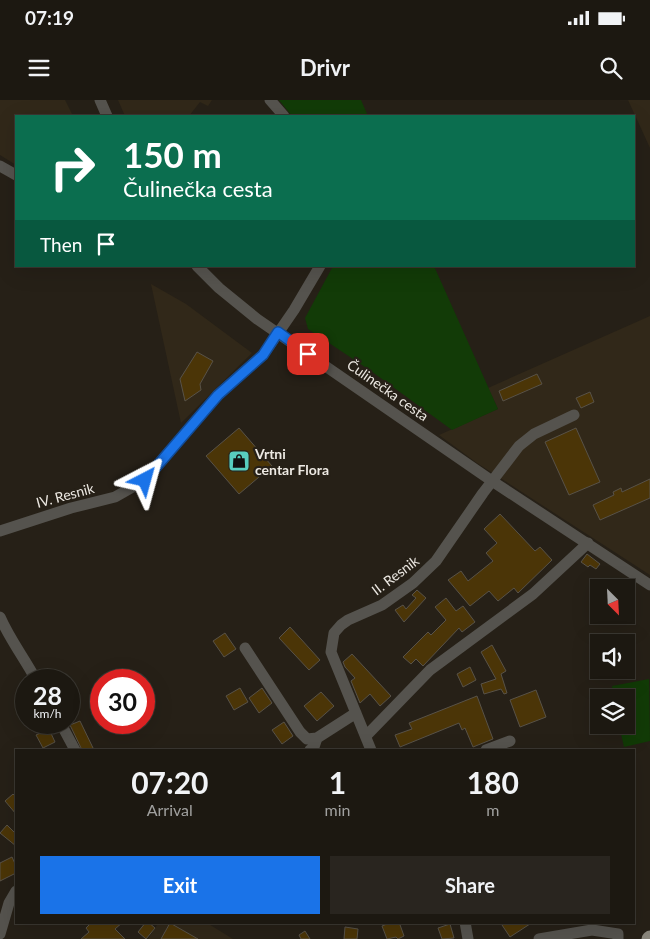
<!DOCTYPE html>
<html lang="en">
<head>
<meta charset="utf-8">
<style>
	:root { --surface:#1c1811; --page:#29251f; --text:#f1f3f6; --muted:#a0a09f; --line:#3a3731; --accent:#1a73e8 }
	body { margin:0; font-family:Lato,sans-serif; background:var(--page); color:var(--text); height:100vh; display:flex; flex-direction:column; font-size:19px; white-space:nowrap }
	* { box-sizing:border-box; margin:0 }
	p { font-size:16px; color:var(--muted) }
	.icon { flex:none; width:28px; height:28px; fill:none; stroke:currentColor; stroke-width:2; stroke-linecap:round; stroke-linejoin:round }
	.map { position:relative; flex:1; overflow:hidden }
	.details { position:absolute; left:15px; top:649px; width:620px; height:175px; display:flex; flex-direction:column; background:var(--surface); border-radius:0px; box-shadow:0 5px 20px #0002,0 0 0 1px var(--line) }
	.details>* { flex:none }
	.top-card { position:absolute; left:15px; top:15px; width:620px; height:152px; border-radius:0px; box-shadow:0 5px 20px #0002,0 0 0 1px var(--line); background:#0b6e4f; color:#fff; overflow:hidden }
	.needle { width:32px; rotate:156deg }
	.controls { position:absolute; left:590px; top:479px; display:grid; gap:10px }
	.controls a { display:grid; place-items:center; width:45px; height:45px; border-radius:0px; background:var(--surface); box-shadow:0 5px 20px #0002,0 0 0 1px var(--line); font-size:25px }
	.speed { position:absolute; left:15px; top:569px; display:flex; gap:10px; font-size:25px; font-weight:700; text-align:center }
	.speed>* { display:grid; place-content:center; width:65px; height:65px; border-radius:50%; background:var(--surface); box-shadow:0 5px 20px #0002,0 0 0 1px var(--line); line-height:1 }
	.speed small { font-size:12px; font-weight:400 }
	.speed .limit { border:8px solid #d22; background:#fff; color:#111 }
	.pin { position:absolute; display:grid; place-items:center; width:42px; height:42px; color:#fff; margin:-21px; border-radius:10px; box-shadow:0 2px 8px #0006 }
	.me { position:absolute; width:55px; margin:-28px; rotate:39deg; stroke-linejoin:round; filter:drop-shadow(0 0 4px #0008) }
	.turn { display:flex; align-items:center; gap:18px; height:105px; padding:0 25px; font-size:22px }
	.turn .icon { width:65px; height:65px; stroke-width:2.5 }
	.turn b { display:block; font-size:35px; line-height:42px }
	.then { display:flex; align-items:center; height:48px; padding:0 25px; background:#0003; gap:10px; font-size:19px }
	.eta { display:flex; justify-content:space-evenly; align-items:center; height:85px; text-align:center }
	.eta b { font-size:30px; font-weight:700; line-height:35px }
	.cta { display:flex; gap:10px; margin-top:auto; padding:10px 25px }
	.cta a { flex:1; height:58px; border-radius:0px; background:var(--accent); color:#fff; font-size:20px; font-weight:700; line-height:58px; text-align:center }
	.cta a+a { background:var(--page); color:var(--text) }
	.status { display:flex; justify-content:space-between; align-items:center; height:35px; padding:0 25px; background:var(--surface); direction:ltr }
	.status svg { height:14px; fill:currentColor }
	header { display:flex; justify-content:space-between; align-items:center; height:65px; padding:0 25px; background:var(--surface); font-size:22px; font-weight:700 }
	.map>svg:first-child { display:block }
	.built { fill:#312819 }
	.green { fill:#123b07 }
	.building { fill:#4b3507; stroke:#585248 }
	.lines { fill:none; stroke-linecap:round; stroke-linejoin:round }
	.minor { stroke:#55534e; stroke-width:11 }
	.major { stroke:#89857b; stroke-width:15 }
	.route-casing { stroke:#114b97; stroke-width:12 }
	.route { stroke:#1a73e8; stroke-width:9 }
	.labels { text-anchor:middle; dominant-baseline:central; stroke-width:4.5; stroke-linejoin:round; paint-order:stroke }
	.street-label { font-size:14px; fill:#ece8e2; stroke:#262017 }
	.poi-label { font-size:14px; font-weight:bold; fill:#ece8e2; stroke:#262017; text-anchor:start }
</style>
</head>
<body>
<div class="status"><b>07:19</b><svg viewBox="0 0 49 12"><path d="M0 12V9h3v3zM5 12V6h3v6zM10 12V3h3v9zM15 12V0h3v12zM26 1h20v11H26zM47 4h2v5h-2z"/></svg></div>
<header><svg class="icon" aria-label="menu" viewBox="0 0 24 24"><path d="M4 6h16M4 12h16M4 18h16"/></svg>Drivr<svg class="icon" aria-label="search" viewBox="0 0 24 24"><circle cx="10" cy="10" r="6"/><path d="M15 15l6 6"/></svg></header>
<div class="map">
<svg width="650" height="839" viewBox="0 0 650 839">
	<rect width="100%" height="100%" fill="#262017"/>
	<path class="built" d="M0,0H65L73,16H16V65L0,55Z
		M118,0H212L208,6L200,2L189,16H125Z
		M628,0H650V48Z
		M151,184L186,204L252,253L181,323Z
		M650,216V475L477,363L439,335L498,309L488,288Z
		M159,822L207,823L233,839H148Z"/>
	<path class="green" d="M279,0H361L368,16H292Z
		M333,166H434L498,309L452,330L371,271L308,229L305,218Z
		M649,579L650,641L624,647L619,625H626V598L614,597L612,586Z"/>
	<path class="building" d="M197,252L213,261L200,284L201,290L185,301L180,279Z
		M537,274L542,284L503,301L499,291Z
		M590,292L594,302L581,308L576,298Z
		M239,328L272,366L239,394L206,356Z
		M576,328L600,382L569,395L545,342Z
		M650,379V398L600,420L593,405L614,395L613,392L621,388L622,392Z
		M500,414L535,451L540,447L552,460L518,493L514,488L498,501L489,491L470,506L448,480L461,471L468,481L493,461L486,453L497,443L484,429Z
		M587,454L600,464L596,469L590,465L588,467L581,462Z
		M417,490L426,498L404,522L395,510L403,505L406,509L416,498L412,495Z
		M446,498L456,511L463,506L475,522L462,532L459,528L423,566L416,559L411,564L403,557L428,532L431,535L446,520L435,507Z
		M290,527L320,560L309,570L279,538Z
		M225,533L236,549L224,557L213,541Z
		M492,545L506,571L501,574L507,593L504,594L501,589L484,594L481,584L496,579L481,552Z
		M352,554L391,596L380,606L370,594L360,603L351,581L355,578L345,567L343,562Z
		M470,567L476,580L463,587L457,574Z
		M240,588L248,602L234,610L226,596Z
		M262,588L272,603L259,613L249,598Z
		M536,590L546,617L520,627L510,600Z
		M321,592L334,606L317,621L304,606Z
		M477,596L493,639L473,647L465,628L462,630L459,623L400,647L395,635L412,629L409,623Z
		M80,621L94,650H82L70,625Z
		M284,622L293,636L282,644L272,630Z
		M49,629L55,642L43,648L36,635Z
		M13,694L16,697V714L5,701Z
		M7,725L16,734V746L0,733Z
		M12,757L16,766V773L0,781V763Z
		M92,822H123L115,829L125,839H81L89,832L86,828Z
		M146,822H148L155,828L146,839L138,832Z
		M392,822H399L404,836L398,839L396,837L387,839L382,826Z
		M500,822H533L510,837Z
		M170,823L198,839H161Z
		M450,824L454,838L442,839L438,828Z
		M345,827L358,829L357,839H344Z
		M305,831L310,839H301L299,835Z"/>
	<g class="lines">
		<path class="minor" d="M100,0L107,16
			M270,0L284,16
			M0,66L16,75
			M197,166L219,188L257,219L492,381L650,485
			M0,431L71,408L115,397L145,380L218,295L263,255L294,210L320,166
			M0,517C10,540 25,559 36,580
			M245,548L300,632L307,639L317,638
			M60,622L75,650
			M366,636L430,570L533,494L588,443
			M310,650L314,647L317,638L356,613
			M371,650L331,552L334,533L341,525L348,520L382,505L413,483L436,461L483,393L519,346L534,334L574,315
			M486,650L510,641
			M465,822L468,839
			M0,834L9,803L16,791
			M539,839L592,830L618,834V839"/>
		<path class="major" d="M649,839L650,838"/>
	</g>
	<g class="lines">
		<g class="route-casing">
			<path id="route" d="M145,380L218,295L263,255L278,232L308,254"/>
		</g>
		<use href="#route" class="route"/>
	</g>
	<defs>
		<g id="shop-square" transform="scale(1.125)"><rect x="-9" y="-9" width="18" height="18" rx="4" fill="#58cec0" stroke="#262017"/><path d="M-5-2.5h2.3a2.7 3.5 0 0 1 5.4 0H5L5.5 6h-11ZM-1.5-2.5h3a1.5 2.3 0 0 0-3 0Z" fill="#111"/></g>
	</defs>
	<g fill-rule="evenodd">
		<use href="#shop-square" x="239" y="361"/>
	</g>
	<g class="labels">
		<g class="street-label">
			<text transform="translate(388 290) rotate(35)">Čulinečka cesta</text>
			<text transform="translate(65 395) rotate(-15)">IV. Resnik</text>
			<text transform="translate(395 475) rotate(-37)">II. Resnik</text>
		</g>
		<g class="poi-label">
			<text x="255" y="353">Vrtni<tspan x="255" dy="16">centar Flora</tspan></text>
		</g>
	</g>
</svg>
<div class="controls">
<a><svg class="needle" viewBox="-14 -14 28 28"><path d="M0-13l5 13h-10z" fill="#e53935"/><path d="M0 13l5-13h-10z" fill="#a0a09f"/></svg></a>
<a><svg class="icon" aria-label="sound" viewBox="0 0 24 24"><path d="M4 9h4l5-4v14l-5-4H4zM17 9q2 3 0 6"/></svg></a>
<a><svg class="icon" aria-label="layers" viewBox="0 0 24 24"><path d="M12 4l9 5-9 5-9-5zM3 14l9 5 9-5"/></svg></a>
</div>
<div class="speed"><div>28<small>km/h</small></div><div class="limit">30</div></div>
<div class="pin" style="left:308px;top:254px;background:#d93025"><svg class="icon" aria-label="arrive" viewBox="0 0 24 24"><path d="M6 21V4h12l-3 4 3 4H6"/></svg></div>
<svg class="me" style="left:145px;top:380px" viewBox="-20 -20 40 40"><path d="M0-17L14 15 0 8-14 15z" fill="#1a73e8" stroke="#fff" stroke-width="4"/></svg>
<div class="top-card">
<div class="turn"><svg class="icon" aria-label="right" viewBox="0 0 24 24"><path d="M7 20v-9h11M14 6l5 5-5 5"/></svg><div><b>150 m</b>Čulinečka cesta</div></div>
<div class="then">Then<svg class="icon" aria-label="arrive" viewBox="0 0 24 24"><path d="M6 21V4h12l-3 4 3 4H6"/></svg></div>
</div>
<section class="details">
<div class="eta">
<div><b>07:20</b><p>Arrival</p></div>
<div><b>1</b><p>min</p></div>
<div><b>180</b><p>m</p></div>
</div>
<div class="cta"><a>Exit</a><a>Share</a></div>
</section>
</div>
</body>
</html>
